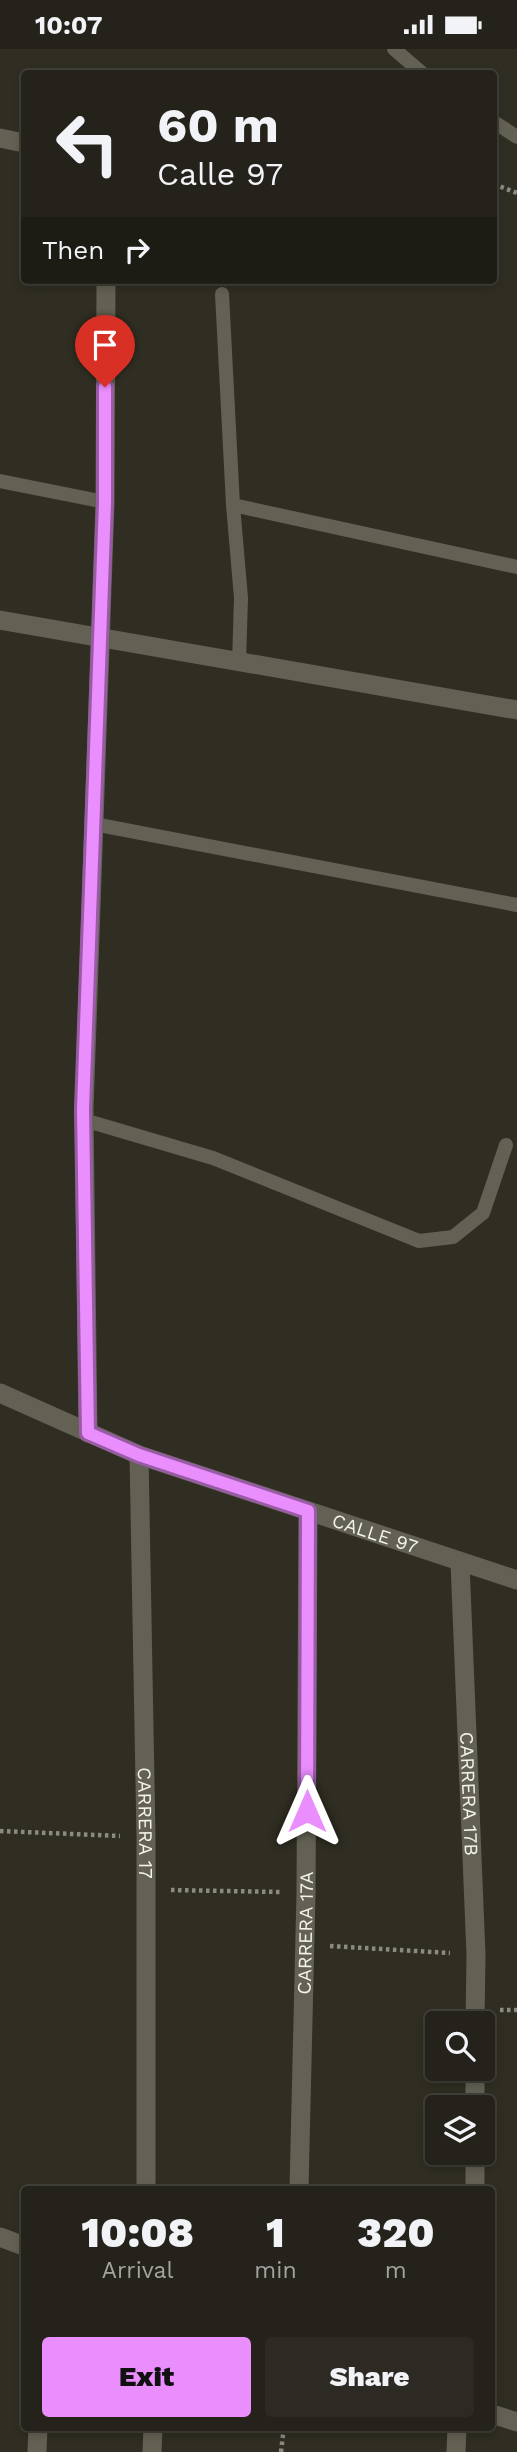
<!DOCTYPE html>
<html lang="en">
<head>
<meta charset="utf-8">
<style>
	:root { --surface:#24221a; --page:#2c2a23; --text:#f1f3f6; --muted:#a3a4a2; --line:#413f39; --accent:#ea8dfd }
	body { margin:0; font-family:"Work Sans",sans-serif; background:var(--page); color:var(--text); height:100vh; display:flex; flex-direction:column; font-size:26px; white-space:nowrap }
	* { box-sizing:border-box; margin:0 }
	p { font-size:23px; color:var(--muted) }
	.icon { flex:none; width:38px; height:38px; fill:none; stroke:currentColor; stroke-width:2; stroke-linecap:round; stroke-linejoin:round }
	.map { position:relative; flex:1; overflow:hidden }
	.drawer { position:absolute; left:21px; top:2137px; width:474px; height:245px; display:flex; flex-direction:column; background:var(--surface); border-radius:7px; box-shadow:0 4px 10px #0003,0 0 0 2px var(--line) }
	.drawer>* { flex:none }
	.banner { position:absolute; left:21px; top:21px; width:476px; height:214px; border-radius:7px; box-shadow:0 4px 10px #0003,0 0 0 2px var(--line); background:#24221a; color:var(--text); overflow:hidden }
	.tools { position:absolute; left:425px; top:1962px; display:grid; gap:14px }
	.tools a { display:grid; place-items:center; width:70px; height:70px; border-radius:7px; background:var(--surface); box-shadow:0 4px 10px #0003,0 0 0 2px var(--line); font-size:35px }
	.pin { position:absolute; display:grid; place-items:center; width:60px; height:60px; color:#fff; margin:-72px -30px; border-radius:50% 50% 50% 0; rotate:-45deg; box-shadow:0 0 7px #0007 }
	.pin .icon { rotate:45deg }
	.me { position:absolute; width:77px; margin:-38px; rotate:0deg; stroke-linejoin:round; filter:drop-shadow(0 0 5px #0008) }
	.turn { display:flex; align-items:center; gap:24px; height:147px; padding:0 21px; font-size:32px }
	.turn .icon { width:91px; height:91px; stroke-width:2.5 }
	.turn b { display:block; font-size:49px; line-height:60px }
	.then { display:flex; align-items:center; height:66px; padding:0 21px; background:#0003; gap:14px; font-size:26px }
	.eta { display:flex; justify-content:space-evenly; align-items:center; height:119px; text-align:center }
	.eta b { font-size:42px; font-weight:800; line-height:49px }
	.primary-button { display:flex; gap:14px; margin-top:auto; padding:14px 21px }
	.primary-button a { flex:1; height:80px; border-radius:7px; background:var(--accent); color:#111; font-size:28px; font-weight:800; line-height:80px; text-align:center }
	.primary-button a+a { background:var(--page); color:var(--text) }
	.status { display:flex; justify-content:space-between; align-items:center; height:49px; padding:0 35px; background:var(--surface); direction:ltr }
	.status svg { height:19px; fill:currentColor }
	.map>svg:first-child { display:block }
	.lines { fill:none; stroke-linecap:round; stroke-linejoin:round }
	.path { stroke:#8c8b81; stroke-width:4.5; stroke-dasharray:3.5 3.5; stroke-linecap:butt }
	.service { stroke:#636153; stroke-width:14 }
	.minor { stroke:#636153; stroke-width:19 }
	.tertiary { stroke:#636153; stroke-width:19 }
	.route-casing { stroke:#985ca4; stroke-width:18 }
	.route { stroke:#ea8dfd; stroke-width:12 }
	.labels { text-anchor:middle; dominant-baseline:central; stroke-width:7; stroke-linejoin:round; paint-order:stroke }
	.street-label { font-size:19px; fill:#f4f3eb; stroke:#302e22 }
</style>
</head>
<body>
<div class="status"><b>10:07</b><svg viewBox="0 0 49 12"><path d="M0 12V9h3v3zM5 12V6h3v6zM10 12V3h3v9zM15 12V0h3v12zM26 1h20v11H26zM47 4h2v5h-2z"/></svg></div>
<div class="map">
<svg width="517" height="2403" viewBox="0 0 517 2403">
	<rect width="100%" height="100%" fill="#302e22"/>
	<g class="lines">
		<path class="path" d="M494,135L517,144
			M0,1782L120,1787
			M171,1841L281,1843
			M330,1897L450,1904
			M500,1961H517
			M281,2403L284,2378"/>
		<path class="service" d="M394,0L422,24
			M494,73L517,88
			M222,245L233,456L241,549L239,614
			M0,432L105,453
			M233,456L517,518
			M94,775L517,856
			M84,1071L213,1109L419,1192L453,1188L483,1164L506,1096"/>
		<g class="minor">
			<path d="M0,89L24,94"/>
			<path d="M0,571L517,661"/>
			<path id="s1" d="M0,1344L139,1406L517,1531"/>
			<path d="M88,1384L84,1061L105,453L106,231"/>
			<path id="s2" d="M139,1406L146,1788V2140"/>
			<path id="s3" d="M460,1514L476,1906L475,1974"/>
			<path d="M475,2058V2020"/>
			<path id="s4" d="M299,2140L306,1844L308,1462"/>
			<path d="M475,2140V2104"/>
			<path d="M37,2403L38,2378"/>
			<path d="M152,2403L153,2378"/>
			<path d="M456,2403L457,2378"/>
		</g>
		<path class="tertiary" d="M0,2188L24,2197
			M492,2365L517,2373"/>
	</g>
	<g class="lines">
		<g class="route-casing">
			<path id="route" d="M105,338V453L83,1060L88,1384L139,1406L308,1462L307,1762"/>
		</g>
		<use href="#route" class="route"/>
	</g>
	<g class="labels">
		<g class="street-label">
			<text stroke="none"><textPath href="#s1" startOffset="401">CALLE 97</textPath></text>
			<text stroke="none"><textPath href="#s3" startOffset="231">CARRERA 17B</textPath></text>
			<text stroke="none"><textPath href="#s2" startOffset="368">CARRERA 17</textPath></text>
			<text stroke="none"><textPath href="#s4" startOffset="256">CARRERA 17A</textPath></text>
		</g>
	</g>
</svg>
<div class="tools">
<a><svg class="icon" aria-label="search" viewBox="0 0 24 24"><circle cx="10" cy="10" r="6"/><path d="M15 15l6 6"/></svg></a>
<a><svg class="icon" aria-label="layers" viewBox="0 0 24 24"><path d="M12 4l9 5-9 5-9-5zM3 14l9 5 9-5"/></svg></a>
</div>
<div class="pin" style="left:105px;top:338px;background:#d93025"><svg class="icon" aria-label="arrive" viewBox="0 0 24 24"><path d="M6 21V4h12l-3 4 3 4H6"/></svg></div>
<svg class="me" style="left:307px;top:1762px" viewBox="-20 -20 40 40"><path d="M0-17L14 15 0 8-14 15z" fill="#ea8dfd" stroke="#fff" stroke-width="4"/></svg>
<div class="banner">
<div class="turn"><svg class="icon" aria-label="left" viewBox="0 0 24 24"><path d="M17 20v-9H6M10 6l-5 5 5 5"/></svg><div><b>60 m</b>Calle 97</div></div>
<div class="then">Then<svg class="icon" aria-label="right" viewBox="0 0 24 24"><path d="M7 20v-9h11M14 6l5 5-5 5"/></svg></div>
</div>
<section class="drawer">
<div class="eta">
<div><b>10:08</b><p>Arrival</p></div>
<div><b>1</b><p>min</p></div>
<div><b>320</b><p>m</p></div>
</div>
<div class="primary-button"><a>Exit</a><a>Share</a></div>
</section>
</div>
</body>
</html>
